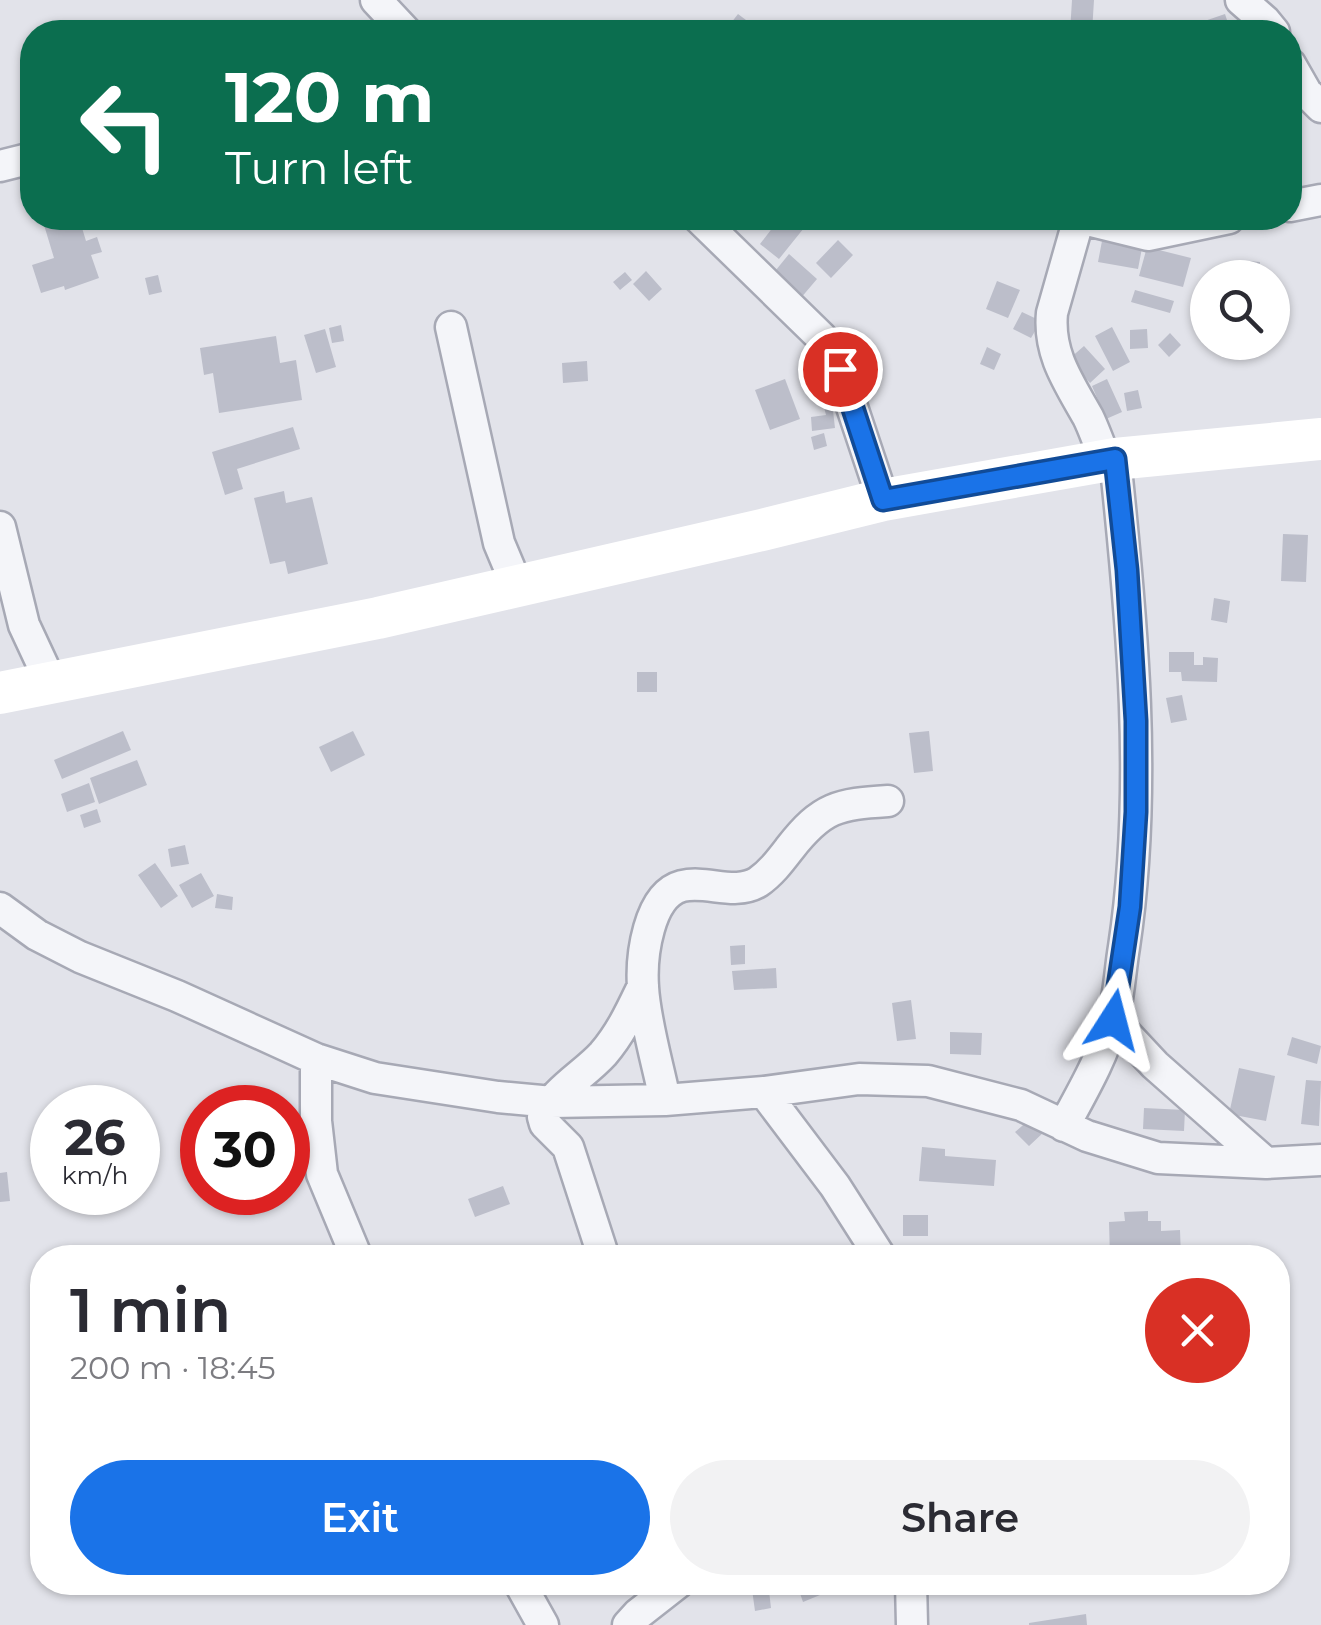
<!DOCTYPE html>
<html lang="en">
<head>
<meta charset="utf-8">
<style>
	:root { --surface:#fff; --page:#f2f2f3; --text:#2b2b33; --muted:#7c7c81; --accent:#1a73e8 }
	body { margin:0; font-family:Montserrat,sans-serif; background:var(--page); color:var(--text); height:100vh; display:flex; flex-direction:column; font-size:38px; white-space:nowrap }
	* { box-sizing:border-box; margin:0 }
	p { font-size:32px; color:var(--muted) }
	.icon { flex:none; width:55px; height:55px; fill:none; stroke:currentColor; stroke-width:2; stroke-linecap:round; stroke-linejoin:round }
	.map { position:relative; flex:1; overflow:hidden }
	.side { position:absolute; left:30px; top:1245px; width:1260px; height:350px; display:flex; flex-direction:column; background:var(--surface); border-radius:40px; box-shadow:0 2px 8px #0004 }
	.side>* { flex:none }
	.hud { position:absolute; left:20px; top:20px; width:1282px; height:210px; border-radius:40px; box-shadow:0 2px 8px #0004; background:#0b6e4f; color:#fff; overflow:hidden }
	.fabs { position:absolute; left:1190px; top:260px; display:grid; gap:20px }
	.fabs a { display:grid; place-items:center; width:100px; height:100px; border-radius:50%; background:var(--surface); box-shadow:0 2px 8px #0004; font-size:50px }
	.speed { position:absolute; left:30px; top:1085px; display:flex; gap:20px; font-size:50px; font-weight:700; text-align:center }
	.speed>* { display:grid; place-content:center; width:130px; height:130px; border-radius:50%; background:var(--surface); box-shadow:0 2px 8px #0004; line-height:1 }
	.speed small { font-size:25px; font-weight:400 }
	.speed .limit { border:15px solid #d22; background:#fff; color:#111 }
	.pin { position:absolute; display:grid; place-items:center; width:85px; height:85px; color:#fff; margin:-42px; border:5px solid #fff; border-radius:50%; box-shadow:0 2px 10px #0007 }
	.me { position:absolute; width:110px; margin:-55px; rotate:9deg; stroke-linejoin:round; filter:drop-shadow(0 0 8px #0008) }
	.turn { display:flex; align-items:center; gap:35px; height:210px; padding:0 40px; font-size:45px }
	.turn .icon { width:130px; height:130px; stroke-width:2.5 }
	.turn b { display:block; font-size:70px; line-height:85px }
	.round { display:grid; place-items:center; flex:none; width:105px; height:105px; border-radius:52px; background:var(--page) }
	.headline { display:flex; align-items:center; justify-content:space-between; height:170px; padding:0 40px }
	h1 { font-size:60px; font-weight:600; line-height:75px }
	.button { display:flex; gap:20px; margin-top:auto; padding:20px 40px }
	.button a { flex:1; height:115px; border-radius:60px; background:var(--accent); color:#fff; font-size:40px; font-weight:600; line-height:115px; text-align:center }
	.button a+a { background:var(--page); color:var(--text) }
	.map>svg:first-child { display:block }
	.building { fill:#bcbeca }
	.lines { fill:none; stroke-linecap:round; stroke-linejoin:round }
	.street-casing { stroke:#a7a9b5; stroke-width:35 }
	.street { stroke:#f4f5f9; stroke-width:30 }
	.secondary { stroke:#fff; stroke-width:42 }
	.route-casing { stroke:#114b97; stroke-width:25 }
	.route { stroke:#1a73e8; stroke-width:18 }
</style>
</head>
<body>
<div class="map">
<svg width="1321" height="1625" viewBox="0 0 1321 1625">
	<rect width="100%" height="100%" fill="#e2e3ea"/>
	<path class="building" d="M1072,0H1094L1092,32H1070Z
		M738,14L762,32H724Z
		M1225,14L1231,32H1186L1184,28Z
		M67,218H79L86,241L97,237L102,252L91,255L99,278L65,290L64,286L41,293L32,265L54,258L44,225Z
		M780,218H812L779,259L760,244Z
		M838,240L853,255L831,278L816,263Z
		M1102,241L1142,248L1138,269L1098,262Z
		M1147,247L1191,258L1183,287L1139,276Z
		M789,254L817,279L800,299L782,284L786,279L776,270Z
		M1248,261L1260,262L1258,278H1246Z
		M646,271L662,289L649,301L633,284Z
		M625,272L632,280L620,290L613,282Z
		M158,275L162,292L149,295L145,278Z
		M1204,277L1208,278V305L1198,303Z
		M997,281L1020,290L1008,318L986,309Z
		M1135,290L1174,301L1170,313L1131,302Z
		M1022,312L1041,321L1031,338L1013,329Z
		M341,325L344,341L332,343L329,328Z
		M1112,327L1130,362L1113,371L1095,336Z
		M325,329L336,367L316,373L304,335Z
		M1147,329L1148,348L1130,349V330Z
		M1170,333L1181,345L1169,357L1158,345Z
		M276,336L280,363L296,360L302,400L219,413L213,373L204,375L200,348Z
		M1084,346L1105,369L1090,383L1069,359Z
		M987,347L1001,354L994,370L980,364Z
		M587,361L588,381L563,383L562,363Z
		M814,362L822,378L813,382L805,366Z
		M785,379L800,419L770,430L755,390Z
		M1107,379L1122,412L1106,419L1092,386Z
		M1138,390L1142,408L1127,411L1124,393Z
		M832,402L835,428L812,431L811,417L826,415L823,403Z
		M293,427L300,449L237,469L243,489L225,495L212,452Z
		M824,433L827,446L814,450L811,437Z
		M284,491L286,503L312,497L328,564L288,574L285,561L270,564L254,498Z
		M1283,534L1308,535L1306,582L1281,581Z
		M1214,598L1230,601L1227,623L1211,620Z
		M1169,652H1194V665H1203V657L1218,658L1217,682L1182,681L1181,672H1169Z
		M637,672H657V692H637Z
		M1182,695L1187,720L1171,723L1166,698Z
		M123,731L131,750L62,779L54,760Z
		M353,731L365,755L331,772L319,747Z
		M929,731L933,771L914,773L909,733Z
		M137,760L147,785L99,804L90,778Z
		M89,783L95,802L67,812L61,794Z
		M97,809L101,822L84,828L80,815Z
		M185,845L189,864L171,867L168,849Z
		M155,863L178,896L161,908L138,875Z
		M201,873L214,896L192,908L179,885Z
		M217,894L233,897L232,910L215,908Z
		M745,945V964L731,965L730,946Z
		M776,968L777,988L734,990L732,971Z
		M911,1000L916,1039L897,1041L892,1003Z
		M950,1032L982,1033L981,1055L950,1054Z
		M1292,1037L1321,1046L1317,1064L1287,1055Z
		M1239,1068L1275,1076L1266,1121L1229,1114Z
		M1306,1080L1321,1081L1319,1126L1301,1124Z
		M1144,1108L1185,1110L1184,1131L1143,1129Z
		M1031,1118L1044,1132L1029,1146L1015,1132Z
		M922,1147L945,1149V1156L996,1160L994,1186L919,1181Z
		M7,1172L10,1201L0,1202V1173Z
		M503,1186L510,1204L475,1217L468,1199Z
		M1148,1211V1221H1161V1231L1180,1230L1181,1258H1110L1109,1222L1125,1221L1124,1212Z
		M903,1215H928V1236H903Z
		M751,1582H768L771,1608L755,1611Z
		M796,1582H815L820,1595L803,1602Z
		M1086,1614L1087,1625H1029V1623Z"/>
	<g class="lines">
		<g class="street-casing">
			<path id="street" d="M376,0L406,32
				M1241,0L1265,21L1274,32
				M1290,64L1306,92L1321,107
				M0,166L32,158
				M1290,206L1321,200
				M699,218L821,337L834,353L883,500
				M451,327L499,543L517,586
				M1107,461C1099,446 1095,431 1088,417C1069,383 1048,354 1052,313L1079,218L1148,235L1229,218
				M0,527L24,625L51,683
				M0,908L37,935L80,957L177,996L316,1059L375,1078L498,1097L552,1102L665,1100L764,1092L859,1079L928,1081L1021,1105L1087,1136L1158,1158L1266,1163L1321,1160
				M1113,1020L1155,1065L1266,1163
				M316,1059V1121L322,1174L357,1258
				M764,1092L835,1186L881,1258
				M665,1100C658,1065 645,1022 643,987C641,957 648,895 682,886C707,880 735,896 758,882C771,873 780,861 790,848C822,807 838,804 888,801
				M1064,1126C1082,1092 1102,1059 1112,1022C1119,998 1120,971 1124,947C1148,788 1132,618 1115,459
				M604,1258L568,1147L545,1124L543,1117C553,1091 584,1075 603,1054C621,1033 631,1011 643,986
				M519,1582L543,1625
				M911,1582L912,1625
				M628,1625L638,1614L679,1582"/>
		</g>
		<use href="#street" class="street"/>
		<path class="secondary" d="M0,693L378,618L762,530L883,500L1115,459L1321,439"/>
	</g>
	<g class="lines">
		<g class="route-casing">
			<path id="route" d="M840,369L883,500L1115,459L1127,570L1136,721V812L1130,907L1113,1020"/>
		</g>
		<use href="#route" class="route"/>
	</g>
</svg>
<div class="fabs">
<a><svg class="icon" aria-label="search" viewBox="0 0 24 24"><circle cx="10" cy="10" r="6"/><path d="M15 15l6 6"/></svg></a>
</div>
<div class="speed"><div>26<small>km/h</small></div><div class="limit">30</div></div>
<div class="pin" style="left:840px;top:369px;background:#d93025"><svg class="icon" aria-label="arrive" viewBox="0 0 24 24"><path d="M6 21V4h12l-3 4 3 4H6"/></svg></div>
<svg class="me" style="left:1113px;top:1020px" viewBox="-20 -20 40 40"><path d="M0-17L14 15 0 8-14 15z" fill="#1a73e8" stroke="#fff" stroke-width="4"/></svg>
<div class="hud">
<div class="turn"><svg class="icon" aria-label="left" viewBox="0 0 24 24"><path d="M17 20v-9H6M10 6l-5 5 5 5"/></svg><div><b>120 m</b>Turn left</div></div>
</div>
<section class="side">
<div class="headline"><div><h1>1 min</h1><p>200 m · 18:45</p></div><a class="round" style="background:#d93025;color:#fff"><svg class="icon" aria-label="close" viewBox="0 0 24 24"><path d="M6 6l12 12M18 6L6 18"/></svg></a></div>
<div class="button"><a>Exit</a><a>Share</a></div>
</section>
</div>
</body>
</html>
